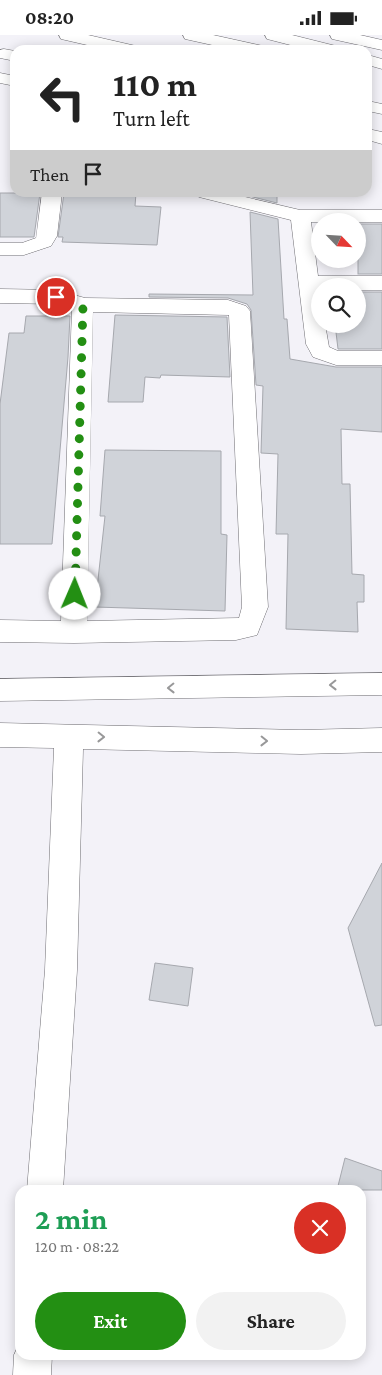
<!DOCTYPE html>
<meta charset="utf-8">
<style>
body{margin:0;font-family:"Crimson Pro",serif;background:#f2f2f2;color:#222;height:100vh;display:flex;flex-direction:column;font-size:19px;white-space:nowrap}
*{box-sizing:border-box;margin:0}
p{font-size:16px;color:#767676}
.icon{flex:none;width:28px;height:28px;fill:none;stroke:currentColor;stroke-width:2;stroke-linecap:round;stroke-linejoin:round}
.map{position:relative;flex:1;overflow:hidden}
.panel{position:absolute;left:15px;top:1150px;width:351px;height:175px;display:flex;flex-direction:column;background:#fff;border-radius:15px;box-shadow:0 2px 12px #0003}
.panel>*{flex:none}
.top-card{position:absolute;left:10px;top:10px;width:362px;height:152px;border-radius:15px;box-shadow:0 2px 12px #0003;background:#fff;color:#222;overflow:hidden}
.needle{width:32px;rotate:115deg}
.buttons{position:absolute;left:311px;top:178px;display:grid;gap:10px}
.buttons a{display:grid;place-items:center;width:55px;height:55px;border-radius:50%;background:#fff;box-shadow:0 2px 12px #0003;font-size:25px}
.pin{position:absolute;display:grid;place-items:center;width:42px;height:42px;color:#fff;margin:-21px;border:2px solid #fff;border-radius:50%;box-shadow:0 1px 5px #0007}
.me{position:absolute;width:55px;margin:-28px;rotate:1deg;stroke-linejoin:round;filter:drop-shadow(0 0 4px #0008)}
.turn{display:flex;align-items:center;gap:18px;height:105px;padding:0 20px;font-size:22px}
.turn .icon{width:65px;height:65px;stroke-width:2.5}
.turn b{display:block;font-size:35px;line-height:42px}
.then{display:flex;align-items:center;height:48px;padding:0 20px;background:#0003;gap:10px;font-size:19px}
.round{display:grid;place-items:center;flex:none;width:52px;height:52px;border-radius:26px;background:#f2f2f2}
.head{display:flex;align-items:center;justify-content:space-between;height:85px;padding:0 20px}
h1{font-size:30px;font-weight:700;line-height:38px;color:#1e9e55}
.button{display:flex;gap:10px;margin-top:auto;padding:10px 20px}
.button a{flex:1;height:58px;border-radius:30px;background:#238f13;color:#fff;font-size:20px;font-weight:700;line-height:58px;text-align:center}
.button a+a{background:#f2f2f2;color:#222}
.status{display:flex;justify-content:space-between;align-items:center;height:35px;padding:0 25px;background:#fff;direction:ltr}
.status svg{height:14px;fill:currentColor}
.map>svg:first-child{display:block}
</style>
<div class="status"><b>08:20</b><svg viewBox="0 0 49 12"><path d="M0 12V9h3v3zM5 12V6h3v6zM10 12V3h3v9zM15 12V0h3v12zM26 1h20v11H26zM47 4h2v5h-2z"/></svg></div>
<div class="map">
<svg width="382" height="1340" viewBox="0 0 382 1340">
<rect width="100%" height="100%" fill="#f3f2f8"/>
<g fill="#d0d3d9" stroke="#a6a8ae">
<path d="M 0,158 L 40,158 L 34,202 L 0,202 Z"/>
<path d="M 64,158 L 136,158 L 135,171 L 161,172 L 157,210 L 62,207 L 63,202 L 58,202 Z"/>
<path d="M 249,158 L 277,158 L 277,168 L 249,161 Z"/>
<path d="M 250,177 L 278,184 L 284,284 L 287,284 L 290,324 L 336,332 L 382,332 L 382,397 L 341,394 L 342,449 L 350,449 L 352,539 L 364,540 L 364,567 L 357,567 L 358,597 L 286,594 L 288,499 L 276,499 L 278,419 L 261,418 L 263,351 L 256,350 L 251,275 L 247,269 L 228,263 L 149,262 L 149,259 L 253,260 Z"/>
<rect x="358" y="189" width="24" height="50"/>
<path d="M 358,257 L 382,257 L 382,314 L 338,314 L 335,289 L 358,289 Z"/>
<path d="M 115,280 L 227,282 L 230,342 L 161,340 L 160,343 L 145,342 L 143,367 L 108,367 Z"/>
<path d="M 26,281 L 70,281 L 68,322 L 52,509 L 0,509 L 0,369 L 9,298 L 24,298 Z"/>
<path d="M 105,415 L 221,416 L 221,499 L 227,500 L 225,576 L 95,572 L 105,481 L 100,481 Z"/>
<path d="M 382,828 L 382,990 L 375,991 L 348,893 Z"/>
<path d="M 155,928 L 193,933 L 188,971 L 149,965 Z"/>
<path d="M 345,1123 L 382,1136 L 382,1155 L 337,1155 Z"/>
</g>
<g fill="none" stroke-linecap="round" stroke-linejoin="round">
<defs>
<g id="street">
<path d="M 0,38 L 15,41 L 15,51 L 0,48 Z"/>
<path d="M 42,158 L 62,158 L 57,201 L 51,211 L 24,220 L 0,220 L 0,208 L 22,208 L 36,203 Z"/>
<path d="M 197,158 L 228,158 L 300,175 L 382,175 L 382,187 L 311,187 L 318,241 L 382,241 L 382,255 L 358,255 L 358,251 L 320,251 L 320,289 L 325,289 L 329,312 L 338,316 L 382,316 L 382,330 L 336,330 L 313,322 L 306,309 L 291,185 L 199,162 Z"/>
<path d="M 0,254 L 56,255 L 85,263 L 228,265 L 246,271 L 250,276 L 268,572 L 257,600 L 236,605 L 74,608 L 0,607 L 0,585 L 61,586 L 72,274 L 56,269 L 0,268 ZM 93,277 L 229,280 L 242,572 L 239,583 L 87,586 Z"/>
<path d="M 382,638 L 382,660 L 0,666 L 0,644 Z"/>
<path d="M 0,688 L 301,695 L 382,693 L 382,717 L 301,719 L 83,714 L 77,935 L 63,1155 L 27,1155 L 45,935 L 54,713 L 0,712 Z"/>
<path d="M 20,1307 L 20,1320 L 52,1320 L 51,1340 L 13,1340 L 14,1320 Z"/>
</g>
<g id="secondary">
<path d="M 330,0 L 360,0 L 382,5 L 382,15 L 332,4 Z"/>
<path d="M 368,94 L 382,97 L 382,109 L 368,105 Z"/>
</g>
<g id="primary">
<path d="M 59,0 L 88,0 L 136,11 L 138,15 L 109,15 L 61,4 Z"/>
<path d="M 183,0 L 213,0 L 263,11 L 265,15 L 235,15 L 185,4 Z"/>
<path d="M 265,0 L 292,0 L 336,11 L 338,15 L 310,15 L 267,4 Z"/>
<path d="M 4,14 L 15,16 L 15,26 L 0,23 L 0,15 Z"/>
<path d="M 368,20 L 382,24 L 382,34 L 368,30 Z"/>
<path d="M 368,66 L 382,69 L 382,79 L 368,76 Z"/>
</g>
</defs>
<use href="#street" stroke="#6f6e73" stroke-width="1"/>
<use href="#secondary" stroke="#6f6e73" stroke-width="1"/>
<use href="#primary" stroke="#6f6e73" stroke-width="1"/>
<use href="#street" fill="#fff" fill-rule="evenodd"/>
<use href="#secondary" fill="#fff" fill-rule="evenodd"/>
<use href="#primary" fill="#fff" fill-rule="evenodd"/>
</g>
<defs><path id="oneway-chevron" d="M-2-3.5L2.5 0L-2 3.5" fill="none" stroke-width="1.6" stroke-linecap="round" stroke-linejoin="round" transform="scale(1.25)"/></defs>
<g stroke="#989899">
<use href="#oneway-chevron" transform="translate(333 650) rotate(179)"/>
<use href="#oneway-chevron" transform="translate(171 653) rotate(179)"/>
<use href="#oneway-chevron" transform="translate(101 702) rotate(1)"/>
<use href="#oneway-chevron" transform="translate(264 706) rotate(1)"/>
</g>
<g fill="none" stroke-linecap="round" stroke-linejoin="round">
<path stroke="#238f13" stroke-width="9" stroke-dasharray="0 16.2" d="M 56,262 L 64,263 L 83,270 L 75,559"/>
</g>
</svg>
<div class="buttons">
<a><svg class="needle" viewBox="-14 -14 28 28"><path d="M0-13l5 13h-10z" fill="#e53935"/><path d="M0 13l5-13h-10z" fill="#767676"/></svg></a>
<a><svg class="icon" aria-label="search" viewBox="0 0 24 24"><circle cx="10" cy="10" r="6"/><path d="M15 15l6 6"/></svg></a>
</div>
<div class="pin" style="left:56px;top:262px;background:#d93025"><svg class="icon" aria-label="arrive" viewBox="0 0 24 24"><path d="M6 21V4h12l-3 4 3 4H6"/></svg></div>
<svg class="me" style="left:75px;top:559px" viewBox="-20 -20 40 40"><circle r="19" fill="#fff"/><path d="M0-13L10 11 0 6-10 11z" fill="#238f13"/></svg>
<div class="top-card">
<div class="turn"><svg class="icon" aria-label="left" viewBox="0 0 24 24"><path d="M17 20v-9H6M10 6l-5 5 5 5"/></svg><div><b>110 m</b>Turn left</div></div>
<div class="then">Then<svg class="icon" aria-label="arrive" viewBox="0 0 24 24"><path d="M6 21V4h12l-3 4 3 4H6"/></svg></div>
</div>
<section class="panel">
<div class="head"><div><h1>2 min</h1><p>120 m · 08:22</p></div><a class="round" style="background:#d93025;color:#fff"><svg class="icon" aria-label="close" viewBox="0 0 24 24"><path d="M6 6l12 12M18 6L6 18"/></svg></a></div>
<div class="button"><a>Exit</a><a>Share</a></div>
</section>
</div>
